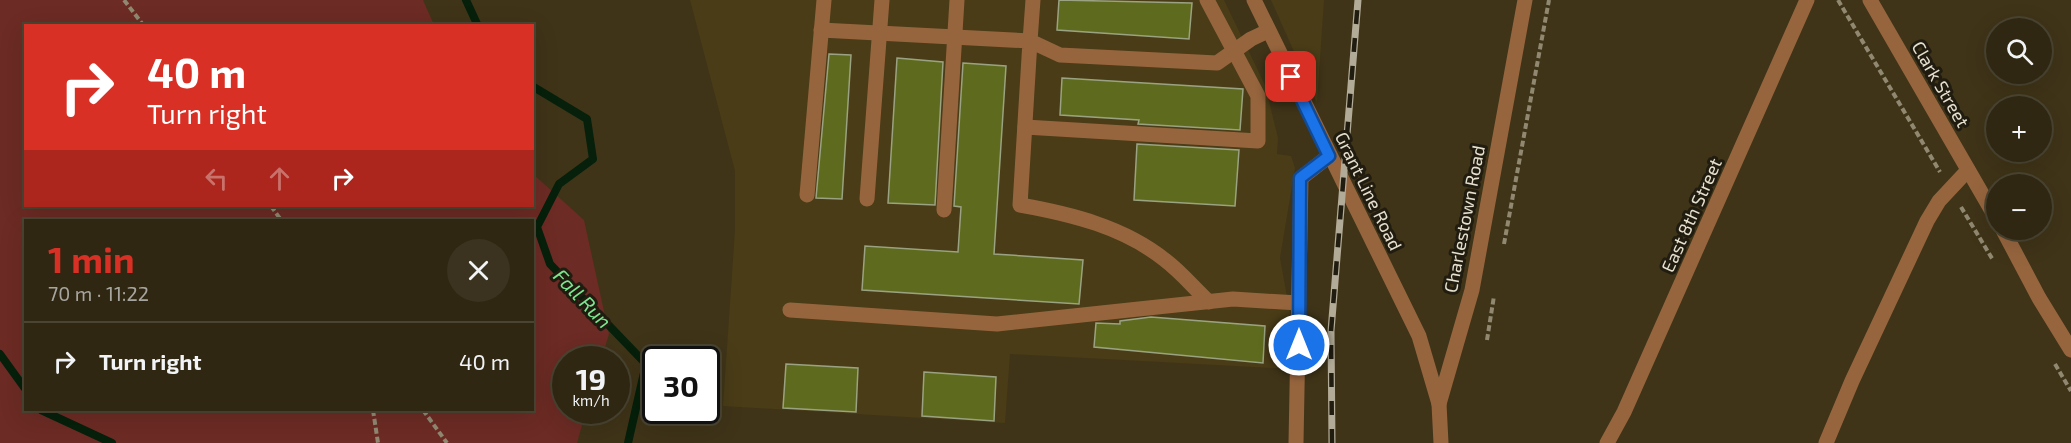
<!DOCTYPE html>
<meta charset="utf-8">
<style>
body{margin:0;font-family:"Exo 2",sans-serif;background:#3b3320;color:#f1f3f6;height:100vh;display:flex;flex-direction:column;font-size:22px;white-space:nowrap}
*{box-sizing:border-box;margin:0}
p{font-size:20px;color:#a7a59f}
.icon{flex:none;width:33px;height:33px;fill:none;stroke:currentColor;stroke-width:2;stroke-linecap:round;stroke-linejoin:round}
.map{position:relative;flex:1;overflow:hidden}
.details{position:absolute;left:24px;top:219px;width:510px;height:192px;display:flex;flex-direction:column;background:#2f2712;border-radius:0px;box-shadow:0 6px 24px #0002,0 0 0 2px #4a4432}
.details>*{flex:none}
.guide{position:absolute;left:24px;top:24px;width:510px;height:183px;border-radius:0px;box-shadow:0 6px 24px #0002,0 0 0 2px #4a4432;background:#d93025;color:#fff;overflow:hidden}
.tools{position:absolute;left:1986px;top:18px;display:grid;gap:12px}
.tools a{display:grid;place-items:center;width:66px;height:66px;border-radius:50%;background:#2f2712;box-shadow:0 6px 24px #0002,0 0 0 2px #4a4432;font-size:30px}
.speed{position:absolute;left:552px;top:346px;display:flex;gap:12px;font-size:30px;font-weight:700;text-align:center}
.speed>*{display:grid;place-content:center;width:78px;height:78px;border-radius:50%;background:#2f2712;box-shadow:0 6px 24px #0002,0 0 0 2px #4a4432;line-height:1}
.speed small{font-size:15px;font-weight:400}
.speed .limit{border:3px solid #111;border-radius:9px;background:#fff;color:#111}
.pin{position:absolute;display:grid;place-items:center;width:51px;height:51px;color:#fff;margin:-26px;border-radius:12px;box-shadow:0 3px 9px #0006}
.me{position:absolute;width:66px;margin:-33px;rotate:0deg;stroke-linejoin:round;filter:drop-shadow(0 0 4px #0008)}
.turn{display:flex;align-items:center;gap:21px;height:126px;padding:0 24px;font-size:27px}
.turn .icon{width:78px;height:78px;stroke-width:2.5}
.turn b{display:block;font-size:42px;line-height:51px}
.lanes{display:flex;align-items:center;height:57px;padding:0 24px;background:#0003;justify-content:center;gap:30px;direction:ltr}
.lanes .off{opacity:.35}
.round{display:grid;place-items:center;flex:none;width:63px;height:63px;border-radius:32px;background:#3b3320}
.summary{display:flex;align-items:center;justify-content:space-between;height:102px;padding:0 24px}
h1{font-size:36px;font-weight:700;line-height:45px;color:#d93025}
ul{padding:0;list-style:none}
li{display:flex;align-items:center;gap:18px;height:78px;padding:0 24px;border-top:2px solid #4a4432}
li div{flex:1}
li b{display:block;font-size:22px}
li em{font-style:normal}
.map>svg:first-child{display:block}
</style>
<div class="map">
<svg width="2071" height="443" viewBox="0 0 2071 443">
<rect width="100%" height="100%" fill="#3f3418"/>
<g fill="#493c17">
<path d="M 690,0 L 1224,0 L 1265,85 L 1278,138 L 1277,154 L 1291,156 L 1295,168 L 1280,258 L 1292,324 L 1292,369 L 1010,354 L 1005,423 L 723,406 L 735,230 L 735,171 Z"/>
<path d="M 1271,0 L 1324,0 L 1317,103 Z"/>
</g>
<path fill="#6c2b24" fill-rule="evenodd" d="M 0,0 L 423,0 L 434,25 L 26,26 L 26,206 L 532,206 L 533,174 L 584,220 L 609,334 L 601,360 L 566,360 L 566,411 L 586,411 L 577,443 L 0,443 ZM 26,220 L 532,220 L 532,410 L 26,410 Z"/>
<g fill="none" stroke-linecap="round" stroke-linejoin="round">
<g stroke="#06200b" stroke-width="8">
<path d="M 466,0 L 478,26"/>
<path d="M 532,86 L 587,119 L 593,159 L 559,184 L 537,227 L 550,264 L 646,364 L 628,443"/>
<path d="M 0,354 L 26,390"/>
<path d="M 41,410 L 112,443"/>
</g>
</g>
<g fill="#5e6b1e" stroke="#9aa282" stroke-width="1.5">
<path d="M 1059,0 L 1192,3 L 1189,39 L 1057,30 Z"/>
<path d="M 829,54 L 851,55 L 842,199 L 816,198 Z"/>
<path d="M 897,58 L 943,62 L 935,205 L 888,203 Z"/>
<path d="M 963,63 L 1006,66 L 994,254 L 1083,260 L 1079,304 L 862,290 L 865,246 L 958,252 L 961,207 L 954,206 Z"/>
<path d="M 1062,78 L 1243,89 L 1240,130 L 1138,124 L 1139,120 L 1060,115 Z"/>
<path d="M 1137,144 L 1239,150 L 1235,206 L 1134,200 Z"/>
<path d="M 1151,317 L 1265,326 L 1263,363 L 1094,347 L 1096,323 L 1120,324 L 1120,321 Z"/>
<path d="M 786,364 L 858,368 L 856,412 L 783,408 Z"/>
<path d="M 924,372 L 996,377 L 994,421 L 922,416 Z"/>
</g>
<g fill="none" stroke-linecap="round" stroke-linejoin="round">
<g stroke="#908871" stroke-width="4" stroke-dasharray="6 3" stroke-linecap="butt">
<path d="M 124,0 L 144,26"/>
<path d="M 1838,0 L 1940,172"/>
<path d="M 271,206 L 281,220"/>
<path d="M 1961,207 L 1993,260"/>
<path d="M 1504,244 L 1549,0"/>
<path d="M 1487,340 L 1494,296"/>
<path d="M 2055,364 L 2071,391"/>
<path d="M 373,410 L 378,443"/>
<path d="M 423,410 L 447,443"/>
</g>
<g stroke="#96653e" stroke-width="15">
<path d="M 1033,0 L 1030,41 L 1060,55 L 1217,63 L 1251,39 L 1268,31"/>
<path d="M 1254,0 L 1419,336 L 1439,404"/>
<path d="M 1870,0 L 1996,218"/>
<path d="M 821,30 L 1030,41 L 1020,205 C 1071,214 1124,227 1165,260 C 1181,272 1194,288 1209,302"/>
<path d="M 1025,127 L 1258,141 L 1258,96 L 1207,0"/>
<path d="M 807,195 L 824,0"/>
<path d="M 867,199 L 882,0"/>
<path d="M 944,210 L 957,0"/>
<path d="M 2003,230 L 2039,298 L 2071,350"/>
<path d="M 790,310 L 997,324 L 1233,299 L 1298,303"/>
<path d="M 1296,443 L 1301,178 L 1329,156"/>
<path d="M 1441,443 L 1439,404 L 1472,290 L 1525,0"/>
<path d="M 1607,443 L 1624,412 L 1807,0"/>
<path d="M 1826,443 L 1852,381 L 1927,221 L 1939,201 L 1968,170"/>
</g>
<defs>
<path id="rail" d="M 1332,443 L 1331,331 L 1358,0"/>
</defs>
<use href="#rail" stroke="#b2ab97" stroke-width="7"/>
<use href="#rail" stroke="#211c10" stroke-width="4.5" stroke-dasharray="14" stroke-linecap="butt"/>
</g>
<g fill="none" stroke-linecap="round" stroke-linejoin="round">
<defs>
<path id="route" d="M 1291,77 L 1329,156 L 1300,178 L 1299,345"/>
</defs>
<use href="#route" stroke="#114b97" stroke-width="15"/>
<use href="#route" stroke="#1a73e8" stroke-width="10"/>
</g>
<g text-anchor="middle" dominant-baseline="central" stroke-width="6" stroke-linejoin="round" paint-order="stroke">
<g font-size="18" fill="#e6e0cf" stroke="#211c10">
<text transform="translate(1941 84) rotate(60)">Clark Street</text>
<text transform="translate(1369 191) rotate(64)">Grant Line Road</text>
<text transform="translate(1691 215) rotate(-66)">East 8th Street</text>
<text transform="translate(1464 219) rotate(-79)">Charlestown Road</text>
</g>
<g font-size="20" font-style="italic" fill="#7be68f" stroke="#211c10">
<text transform="translate(583 298) rotate(46)">Fall Run</text>
</g>
</g>
</svg>
<div class="tools">
<a><svg class="icon" aria-label="search" viewBox="0 0 24 24"><circle cx="10" cy="10" r="6"/><path d="M15 15l6 6"/></svg></a>
<a>+</a>
<a>−</a>
</div>
<div class="speed"><div>19<small>km/h</small></div><div class="limit">30</div></div>
<div class="pin" style="left:1291px;top:77px;background:#d93025"><svg class="icon" aria-label="arrive" viewBox="0 0 24 24"><path d="M6 21V4h12l-3 4 3 4H6"/></svg></div>
<svg class="me" style="left:1299px;top:345px" viewBox="-20 -20 40 40"><circle r="17" fill="#1a73e8" stroke="#fff" stroke-width="3"/><path d="M0-11L8 9 0 5-8 9z" fill="#fff"/></svg>
<div class="guide">
<div class="turn"><svg class="icon" aria-label="right" viewBox="0 0 24 24"><path d="M7 20v-9h11M14 6l5 5-5 5"/></svg><div><b>40 m</b>Turn right</div></div>
<div class="lanes"><svg class="icon off" aria-label="left" viewBox="0 0 24 24"><path d="M17 20v-9H6M10 6l-5 5 5 5"/></svg><svg class="icon off" aria-label="ahead" viewBox="0 0 24 24"><path d="M12 20V5M6 11l6-6 6 6"/></svg><svg class="icon" aria-label="right" viewBox="0 0 24 24"><path d="M7 20v-9h11M14 6l5 5-5 5"/></svg></div>
</div>
<section class="details">
<div class="summary"><div><h1>1 min</h1><p>70 m · 11:22</p></div><a class="round"><svg class="icon" aria-label="close" viewBox="0 0 24 24"><path d="M6 6l12 12M18 6L6 18"/></svg></a></div>
<ul>
<li><svg class="icon" aria-label="right" viewBox="0 0 24 24"><path d="M7 20v-9h11M14 6l5 5-5 5"/></svg><div><b>Turn right</b></div><em>40 m</em></li>
</ul>
</section>
</div>
